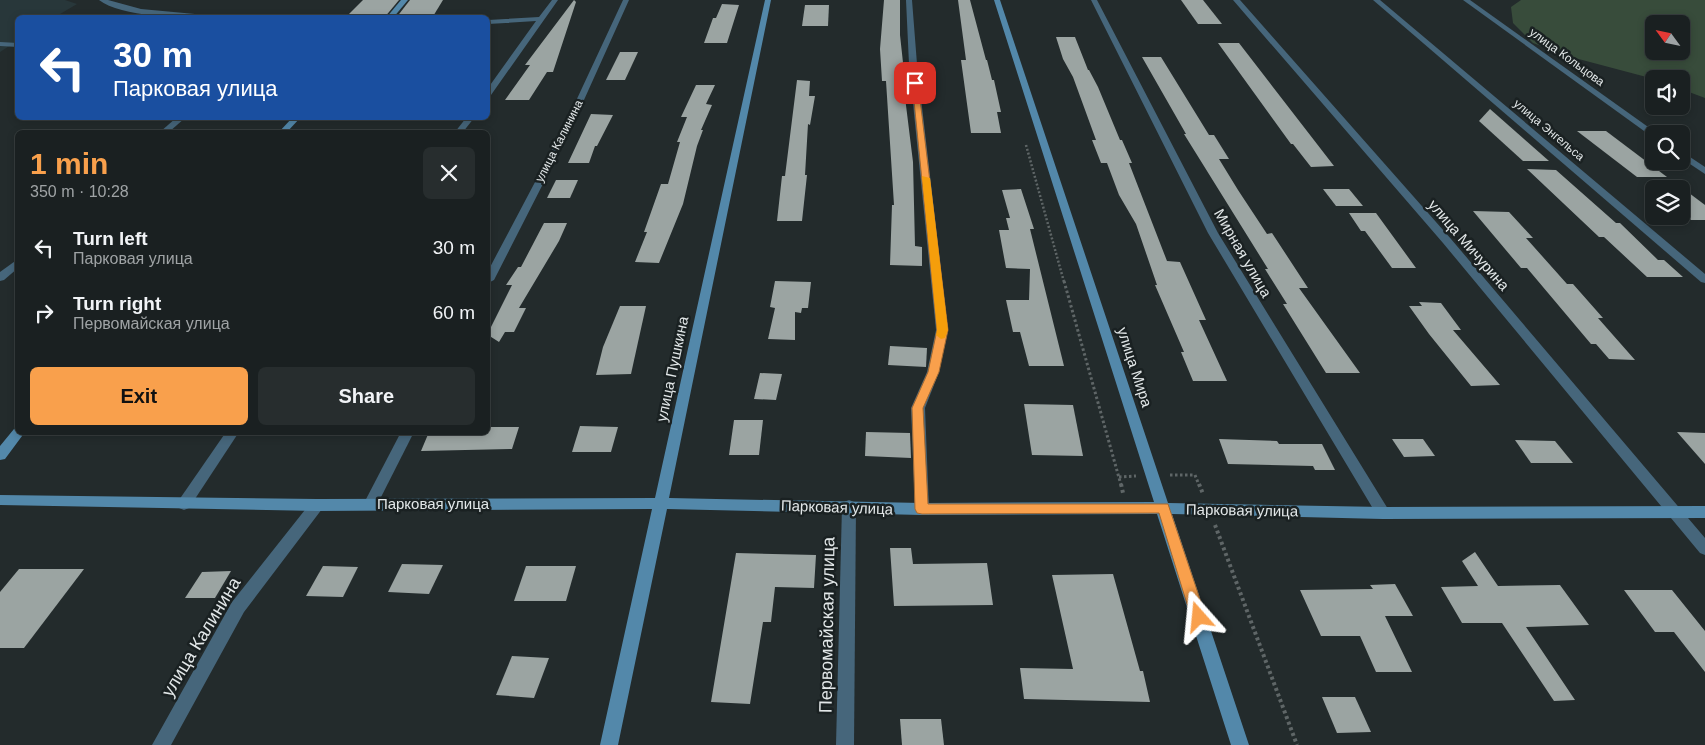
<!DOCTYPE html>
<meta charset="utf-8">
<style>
body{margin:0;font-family:Arial,sans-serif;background:#272d2e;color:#f1f3f6;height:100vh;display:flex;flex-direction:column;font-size:19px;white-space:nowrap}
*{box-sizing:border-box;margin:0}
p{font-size:16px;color:#9fa3a5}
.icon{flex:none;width:28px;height:28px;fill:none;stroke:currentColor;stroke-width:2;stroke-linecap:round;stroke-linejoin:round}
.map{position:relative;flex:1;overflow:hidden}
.side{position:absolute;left:15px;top:130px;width:475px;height:305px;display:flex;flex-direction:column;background:#1a2021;border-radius:8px;box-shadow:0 2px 8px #0003,0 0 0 1px #383e3f}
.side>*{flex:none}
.guide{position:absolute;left:15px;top:15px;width:475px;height:105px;border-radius:8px;box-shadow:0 2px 8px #0003,0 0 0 1px #383e3f;background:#1a4fa0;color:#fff;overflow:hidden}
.needle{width:32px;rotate:303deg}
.controls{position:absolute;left:1645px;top:15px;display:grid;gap:10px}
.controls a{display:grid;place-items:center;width:45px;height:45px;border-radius:8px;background:#1a2021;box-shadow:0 2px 8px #0003,0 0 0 1px #383e3f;font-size:25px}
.pin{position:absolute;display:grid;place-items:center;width:42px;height:42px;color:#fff;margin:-21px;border-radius:10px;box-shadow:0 2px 8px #0006}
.me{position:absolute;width:55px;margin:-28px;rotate:342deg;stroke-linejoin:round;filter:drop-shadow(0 0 4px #0008)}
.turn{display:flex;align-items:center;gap:18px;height:105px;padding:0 15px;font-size:22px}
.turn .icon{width:65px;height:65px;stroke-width:2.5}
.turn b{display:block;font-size:35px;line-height:42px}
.round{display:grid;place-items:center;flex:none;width:52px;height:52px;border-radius:8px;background:#272d2e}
.summary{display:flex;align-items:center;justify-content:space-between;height:85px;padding:0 15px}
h1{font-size:30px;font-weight:700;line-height:38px;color:#f9a04c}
.button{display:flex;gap:10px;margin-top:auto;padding:10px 15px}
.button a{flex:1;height:58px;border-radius:8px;background:#f9a04c;color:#111;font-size:20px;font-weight:700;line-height:58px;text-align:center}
.button a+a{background:#272d2e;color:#f1f3f6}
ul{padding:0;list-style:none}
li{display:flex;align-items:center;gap:15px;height:65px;padding:0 15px}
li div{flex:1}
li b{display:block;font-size:19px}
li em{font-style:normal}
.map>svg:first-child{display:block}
</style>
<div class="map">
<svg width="1705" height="745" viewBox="0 0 1705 745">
<rect width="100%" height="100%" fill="#232b2c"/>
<path fill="#28373a" d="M 0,0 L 65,0 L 77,4 L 55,17 L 18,18 L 17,41 L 0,52 Z"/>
<path fill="#384c3b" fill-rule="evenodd" d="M 1521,0 L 1705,0 L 1705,98 L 1681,89 L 1681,79 L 1654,79 L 1571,57 L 1533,43 L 1513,23 L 1511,7 ZM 1654,24 L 1681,24 L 1681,51 L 1654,51 Z"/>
<g fill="#9ba4a2">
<path d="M 363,0 L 399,0 L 384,18 L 345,18 Z"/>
<path d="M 410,0 L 443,0 L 432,18 L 396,18 Z"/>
<path d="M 574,0 L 576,2 L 553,72 L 547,72 L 529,100 L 505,100 L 530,65 L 525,65 Z"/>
<path d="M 884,0 L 900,0 L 900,35 L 905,81 L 903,81 L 913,162 L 915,246 L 922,247 L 922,266 L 890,265 L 892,205 L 894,205 L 886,81 L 882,81 L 880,49 Z"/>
<path d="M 958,0 L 970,0 L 986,60 L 987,60 L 992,80 L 994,80 L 1001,112 L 997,112 L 1001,133 L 971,133 L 961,60 L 966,60 Z"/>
<path d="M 1181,0 L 1203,0 L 1222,24 L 1198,24 Z"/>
<path d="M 722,4 L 739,5 L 727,43 L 704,43 L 713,18 L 716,18 Z"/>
<path d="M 805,5 L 829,5 L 828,26 L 802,26 Z"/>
<path d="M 1056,37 L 1075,37 L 1088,70 L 1089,70 L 1098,87 L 1120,140 L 1122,140 L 1132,163 L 1129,163 L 1167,261 L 1180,262 L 1206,320 L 1199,320 L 1227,381 L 1193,381 L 1181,352 L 1184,352 L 1155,285 L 1157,285 L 1136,224 L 1119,195 L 1107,163 L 1101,163 L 1092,140 L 1096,140 L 1073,77 L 1063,59 Z"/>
<path d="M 1218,43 L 1239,43 L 1334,166 L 1311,167 L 1293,144 L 1291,144 Z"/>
<path d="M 620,52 L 638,52 L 625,80 L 606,80 Z"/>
<path d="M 1142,57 L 1161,57 L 1209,135 L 1214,135 L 1229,159 L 1219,159 L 1238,190 L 1267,234 L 1272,233 L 1308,288 L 1299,288 L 1360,373 L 1326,373 L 1283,304 L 1287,304 L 1265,269 L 1268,269 L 1184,134 L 1186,134 Z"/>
<path d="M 797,80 L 810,81 L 809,96 L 815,96 L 810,125 L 808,124 L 805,175 L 807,175 L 802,221 L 777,221 L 782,176 L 785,176 Z"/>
<path d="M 696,85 L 715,85 L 706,104 L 712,105 L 701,130 L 703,130 L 697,146 L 683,204 L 659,263 L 635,262 L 647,232 L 644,232 L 661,184 L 668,184 L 680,142 L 677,142 L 687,117 L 681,117 Z"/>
<path d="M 1490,109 L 1549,161 L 1523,161 L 1479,121 Z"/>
<path d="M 591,114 L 613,115 L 597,146 L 595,146 L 589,163 L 568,163 Z"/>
<path d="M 1577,131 L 1606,131 L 1667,177 L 1637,177 Z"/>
<path d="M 1527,169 L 1556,170 L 1616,223 L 1620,223 L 1658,260 L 1664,260 L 1683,277 L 1647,277 L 1604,237 L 1599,237 Z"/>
<path d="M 556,180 L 578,180 L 570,198 L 547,198 Z"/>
<path d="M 1681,187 L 1705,205 L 1705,220 L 1691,220 L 1681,212 Z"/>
<path d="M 1021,189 L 1034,229 L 1030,229 L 1064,366 L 1029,366 L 1020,332 L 1013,332 L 1006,300 L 1029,300 L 1030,269 L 1006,268 L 999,230 L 1009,230 L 1006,218 L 1010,218 L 1002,190 Z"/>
<path d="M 1323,189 L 1349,189 L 1363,206 L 1336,206 Z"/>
<path d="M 1473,211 L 1509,212 L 1533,238 L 1526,238 L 1567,284 L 1573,284 L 1603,318 L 1598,318 L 1635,360 L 1609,359 L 1596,344 L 1591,344 L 1527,268 L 1521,268 Z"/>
<path d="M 1349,213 L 1376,213 L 1416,268 L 1392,268 L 1365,231 L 1361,231 Z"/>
<path d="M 544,223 L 567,223 L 559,241 L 519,308 L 526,308 L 514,332 L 505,332 L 499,342 L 488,335 L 488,333 L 512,285 L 506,285 L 518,267 L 521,267 Z"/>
<path d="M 775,281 L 811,282 L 808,308 L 802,308 L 801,313 L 795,312 L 795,340 L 768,339 L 775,308 L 770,307 Z"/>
<path d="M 1419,302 L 1441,303 L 1461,330 L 1453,330 L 1500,385 L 1471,386 L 1429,334 L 1409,306 L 1422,306 Z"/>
<path d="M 620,306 L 646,306 L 631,374 L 596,375 L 603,347 Z"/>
<path d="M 890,346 L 927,348 L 926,367 L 888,365 Z"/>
<path d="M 760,373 L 782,374 L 776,400 L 754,399 Z"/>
<path d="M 1024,404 L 1073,405 L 1083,456 L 1032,455 Z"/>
<path d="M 734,420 L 763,420 L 759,455 L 729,455 Z"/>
<path d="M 580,426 L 618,427 L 611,452 L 572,452 Z"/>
<path d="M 488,427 L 519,427 L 512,449 L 421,451 L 429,432 L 488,432 Z"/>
<path d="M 866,432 L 910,433 L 911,458 L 865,456 Z"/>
<path d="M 1677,432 L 1705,433 L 1705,464 Z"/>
<path d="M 1219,439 L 1277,441 L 1279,444 L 1322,444 L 1335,470 L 1315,470 L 1313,466 L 1228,464 Z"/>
<path d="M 1392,439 L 1423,439 L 1435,456 L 1404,457 Z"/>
<path d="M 1515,440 L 1555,441 L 1573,463 L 1531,463 Z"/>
<path d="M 890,548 L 911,548 L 913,564 L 987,563 L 993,605 L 894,606 Z"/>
<path d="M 1475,552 L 1498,586 L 1560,585 L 1589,625 L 1526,627 L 1575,700 L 1554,701 L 1502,623 L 1462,623 L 1441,587 L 1478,586 L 1462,561 Z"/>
<path d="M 736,553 L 816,555 L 814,588 L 775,587 L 771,622 L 763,622 L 750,704 L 711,702 Z"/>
<path d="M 402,564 L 443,565 L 429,594 L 388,592 Z"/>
<path d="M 323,566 L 358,567 L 343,597 L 306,596 Z"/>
<path d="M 526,566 L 576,566 L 566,601 L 514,601 Z"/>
<path d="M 19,569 L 84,569 L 24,648 L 0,648 L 0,592 Z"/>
<path d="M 231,571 L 215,598 L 185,598 L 202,572 Z"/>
<path d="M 1113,574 L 1140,671 L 1143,671 L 1150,702 L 1024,699 L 1020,668 L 1073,669 L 1052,575 Z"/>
<path d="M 1395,584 L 1413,616 L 1385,616 L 1412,672 L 1376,672 L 1360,636 L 1321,636 L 1300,590 L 1373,589 L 1370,585 Z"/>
<path d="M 1624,590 L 1672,590 L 1705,631 L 1705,672 L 1674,632 L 1655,632 Z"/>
<path d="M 512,656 L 549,658 L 534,698 L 496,695 Z"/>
<path d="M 1322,697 L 1355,697 L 1371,732 L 1337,733 Z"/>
<path d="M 900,719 L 941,719 L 944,745 L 902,745 Z"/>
</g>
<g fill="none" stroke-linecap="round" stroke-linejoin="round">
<path stroke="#5f6667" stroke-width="2.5" stroke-dasharray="2 2" stroke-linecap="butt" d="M 1026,145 L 1064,282"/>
<g stroke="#5f6667" stroke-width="3" stroke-dasharray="2.5 2.5" stroke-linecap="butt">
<path d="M 1064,281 L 1121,485"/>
<path d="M 1170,475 L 1195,475 L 1199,485"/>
<path d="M 1119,477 L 1136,476"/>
</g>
<g stroke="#5f6667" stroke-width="4" stroke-dasharray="3 3" stroke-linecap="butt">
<path d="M 1121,484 L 1123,493"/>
<path d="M 1199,484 L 1203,494"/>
<path d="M 1215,525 L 1297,745"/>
</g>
<path fill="#46667b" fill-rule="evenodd" d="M 0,42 L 18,43 L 18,47 L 0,46 Z"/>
<g fill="#46667b" fill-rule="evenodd">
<path d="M 99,0 L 108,0 L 141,9 L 195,14 L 211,18 C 183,18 121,17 99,0 Z"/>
<path d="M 552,0 L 558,0 L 491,95 L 488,95 L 488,88 L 536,21 L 488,24 L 488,20 L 539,17 Z"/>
<path d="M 623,0 L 629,0 L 570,131 L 494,280 L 488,283 L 488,271 L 562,131 Z"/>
<path d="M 906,0 L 912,0 L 917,64 L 948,330 L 939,372 L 925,408 L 929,509 L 927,513 L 922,515 L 917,513 L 915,509 L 911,408 L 927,372 L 936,330 L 909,64 Z"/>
<path d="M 1091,0 L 1097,0 L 1218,233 L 1388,509 L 1390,513 L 1388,517 L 1383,519 L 1378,517 L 1208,233 Z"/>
<path d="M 1233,0 L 1240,0 L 1451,239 L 1705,538 L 1705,555 L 1700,553 L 1443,243 Z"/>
<path d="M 1373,0 L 1380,0 L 1705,274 L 1705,283 L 1701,282 Z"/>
<path d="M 1463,0 L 1470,0 L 1658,134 L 1651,136 Z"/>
<path d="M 176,118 L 185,118 L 169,132 L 160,132 Z"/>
<path d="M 466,118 L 474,118 L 463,132 L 455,132 Z"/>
<path d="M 1681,151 L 1705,167 L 1705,174 L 1681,158 Z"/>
<path d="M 18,259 L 18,268 L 4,280 L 0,281 L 0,272 Z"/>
<path d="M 226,432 L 239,432 L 189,508 L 184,510 L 179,508 L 177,504 L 179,500 Z"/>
<path d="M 401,432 L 414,432 L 376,507 L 371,509 L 366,507 L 364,503 Z"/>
<path d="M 317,499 L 322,501 L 324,505 L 322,509 L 244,612 L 171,745 L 152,745 L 232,602 L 312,501 Z"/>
<path d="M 849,500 L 854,502 L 856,506 L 854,745 L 836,745 L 842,506 L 844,502 Z"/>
</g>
<g fill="#5388aa" fill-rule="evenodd">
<path d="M 401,0 L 408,0 L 393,18 L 386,18 Z"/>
<path d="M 765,0 L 771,0 L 669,498 L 922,503 L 1154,502 L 994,0 L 1000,0 L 1168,503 L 1383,507 L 1705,506 L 1705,518 L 1383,519 L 1172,514 L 1249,745 L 1231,745 L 1157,514 L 922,515 L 667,509 L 618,745 L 600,745 L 652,509 L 317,511 L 0,505 L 0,495 L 317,499 L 655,498 Z"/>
<path d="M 292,118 L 300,118 L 287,132 L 279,132 Z"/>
<path d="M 18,428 L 18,432 L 25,432 L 5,459 L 0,460 L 0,446 L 14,429 Z"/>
</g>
</g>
<path fill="#f9a04c" stroke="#a26831" d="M 912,81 L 918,83 L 948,330 L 939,372 L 923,408 L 928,504 L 1168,504 L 1206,617 L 1204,622 L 1199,624 L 1194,622 L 1191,617 L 1159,513 L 922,514 L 917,513 L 915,509 L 912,408 L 928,372 L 937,330 Z"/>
<path fill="#f59e0b" d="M 922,176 L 930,178 L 948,330 L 945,338 L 941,339 L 936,335 L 937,330 Z"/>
<g text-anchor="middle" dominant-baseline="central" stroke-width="5" stroke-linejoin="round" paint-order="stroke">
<g font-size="12" fill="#e2e7e8" stroke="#1a2122">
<text transform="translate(1567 57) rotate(36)">улица Кольцова</text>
<text transform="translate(1549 130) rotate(40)">улица Энгельса</text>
<text transform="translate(559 141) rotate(-63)">улица Калинина</text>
</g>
<g font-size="15" fill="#e2e7e8" stroke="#1a2122">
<text transform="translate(1469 245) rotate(49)">улица Мичурина</text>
<text transform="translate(1243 253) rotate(60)">Мирная улица</text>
<text transform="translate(1135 367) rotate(72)">улица Мира</text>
<text transform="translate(672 369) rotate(-78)">улица Пушкина</text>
<text x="433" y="503">Парковая улица</text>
<text transform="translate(837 507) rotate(2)">Парковая улица</text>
<text transform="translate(1242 510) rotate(1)">Парковая улица</text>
</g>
<g font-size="18" fill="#e2e7e8" stroke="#1a2122">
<text transform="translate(827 625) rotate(-89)">Первомайская улица</text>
<text transform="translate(201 637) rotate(-59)">улица Калинина</text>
</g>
</g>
</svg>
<div class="controls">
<a><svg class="needle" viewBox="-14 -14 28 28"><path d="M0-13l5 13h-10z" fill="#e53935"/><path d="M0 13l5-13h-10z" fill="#9fa3a5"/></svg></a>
<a><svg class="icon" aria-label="sound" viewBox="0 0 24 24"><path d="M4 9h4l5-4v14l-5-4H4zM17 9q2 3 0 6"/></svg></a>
<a><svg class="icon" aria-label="search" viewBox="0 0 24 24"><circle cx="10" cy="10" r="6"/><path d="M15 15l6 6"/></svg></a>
<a><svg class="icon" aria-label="layers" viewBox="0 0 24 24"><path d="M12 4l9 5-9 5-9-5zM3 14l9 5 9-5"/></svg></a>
</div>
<div class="pin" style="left:915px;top:83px;background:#d93025"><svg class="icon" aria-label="arrive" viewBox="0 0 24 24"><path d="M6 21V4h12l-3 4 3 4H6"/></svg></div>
<svg class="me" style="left:1199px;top:617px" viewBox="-20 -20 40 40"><path d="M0-17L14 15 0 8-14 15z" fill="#f9a04c" stroke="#fff" stroke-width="4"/></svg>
<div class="guide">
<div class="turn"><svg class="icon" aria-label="left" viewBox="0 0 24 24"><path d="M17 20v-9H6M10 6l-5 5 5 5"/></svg><div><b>30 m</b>Парковая улица</div></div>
</div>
<section class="side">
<div class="summary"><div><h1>1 min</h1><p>350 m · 10:28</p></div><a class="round"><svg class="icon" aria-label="close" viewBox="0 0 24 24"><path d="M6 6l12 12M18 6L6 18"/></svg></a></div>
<ul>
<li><svg class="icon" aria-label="left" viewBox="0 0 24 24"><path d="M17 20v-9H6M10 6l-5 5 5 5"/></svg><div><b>Turn left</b><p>Парковая улица</p></div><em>30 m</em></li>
<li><svg class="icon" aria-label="right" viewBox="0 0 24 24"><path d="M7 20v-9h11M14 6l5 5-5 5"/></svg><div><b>Turn right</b><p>Первомайская улица</p></div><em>60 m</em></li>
</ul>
<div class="button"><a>Exit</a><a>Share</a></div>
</section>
</div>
